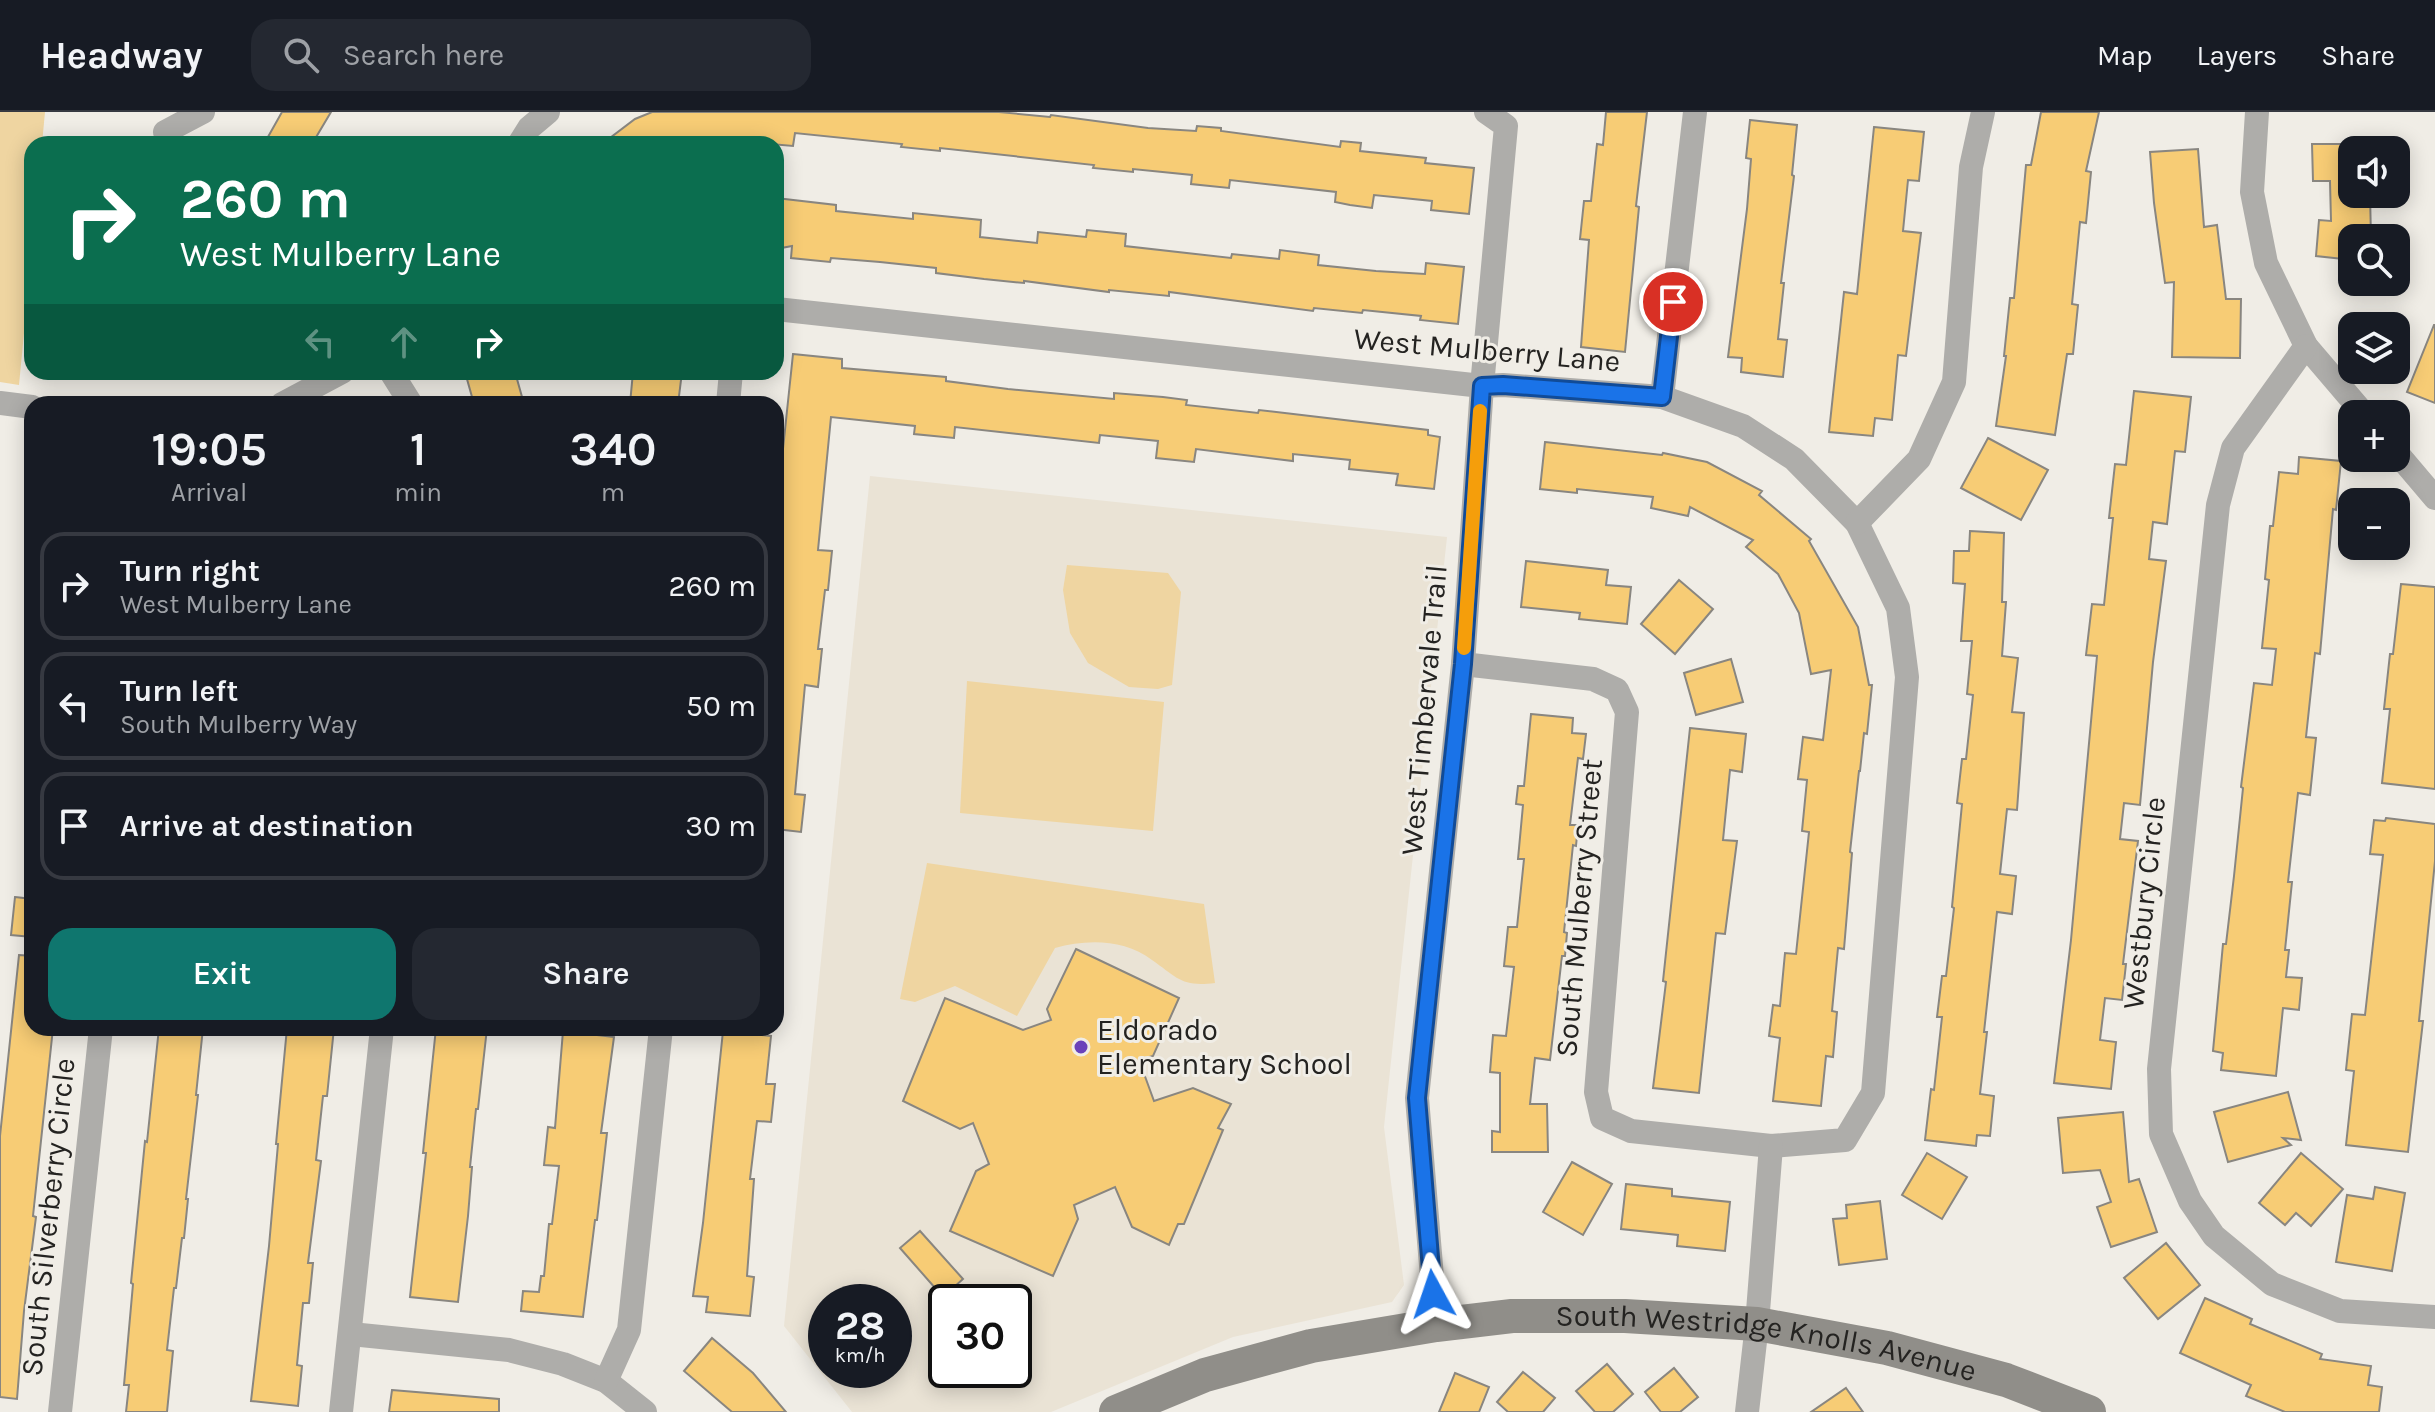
<!DOCTYPE html>
<meta charset="utf-8">
<style>
body{margin:0;font-family:Karla,sans-serif;background:#242831;color:#f1f3f6;height:100vh;display:flex;flex-direction:column;font-size:30px;white-space:nowrap}
*{box-sizing:border-box;margin:0}
p{font-size:26px;color:#9ea1a6}
.icon{flex:none;width:44px;height:44px;fill:none;stroke:currentColor;stroke-width:2;stroke-linecap:round;stroke-linejoin:round}
.map{position:relative;flex:1;overflow:hidden}
.side{position:absolute;left:24px;top:284px;width:760px;height:640px;display:flex;flex-direction:column;background:#171b24;border-radius:24px;box-shadow:0 4px 20px #0003}
.side>*{flex:none}
.banner{position:absolute;left:24px;top:24px;width:760px;height:244px;border-radius:24px;box-shadow:0 4px 20px #0003;background:#0b6e4f;color:#fff;overflow:hidden}
.fabs{position:absolute;left:2338px;top:24px;display:grid;gap:16px}
.fabs a{display:grid;place-items:center;width:72px;height:72px;border-radius:16px;background:#171b24;box-shadow:0 4px 20px #0003;font-size:40px}
.speed{position:absolute;left:808px;top:1172px;display:flex;gap:16px;font-size:40px;font-weight:700;text-align:center}
.speed>*{display:grid;place-content:center;width:104px;height:104px;border-radius:50%;background:#171b24;box-shadow:0 4px 20px #0003;line-height:1}
.speed small{font-size:20px;font-weight:400}
.speed .limit{border:4px solid #111;border-radius:12px;background:#fff;color:#111}
.pin{position:absolute;display:grid;place-items:center;width:68px;height:68px;color:#fff;margin:-34px;border:4px solid #fff;border-radius:50%;box-shadow:0 2px 8px #0007}
.me{position:absolute;width:88px;margin:-44px;rotate:355deg;stroke-linejoin:round;filter:drop-shadow(0 0 6px #0008)}
.turn{display:flex;align-items:center;gap:28px;height:168px;padding:0 24px;font-size:36px}
.turn .icon{width:104px;height:104px;stroke-width:2.5}
.turn b{display:block;font-size:56px;line-height:68px}
.lanes{display:flex;align-items:center;height:76px;padding:0 24px;background:#0003;justify-content:center;gap:40px;direction:ltr}
.lanes .off{opacity:.35}
.eta{display:flex;justify-content:space-evenly;align-items:center;height:136px;text-align:center}
.eta b{font-size:48px;font-weight:600;line-height:56px}
.cta{display:flex;gap:16px;margin-top:auto;padding:16px 24px}
.cta a{flex:1;height:92px;border-radius:24px;background:#0f766e;color:#fff;font-size:32px;font-weight:600;line-height:92px;text-align:center}
.cta a+a{background:#242831;color:#f1f3f6}
ul{padding:0;list-style:none}
li{display:flex;align-items:center;gap:24px;height:108px;margin:0 16px 12px;padding:0 8px;border:4px solid #363941;border-radius:24px}
li div{flex:1}
li b{display:block;font-size:30px}
li em{font-style:normal}
header{display:flex;align-items:center;gap:48px;box-sizing:border-box;height:112px;padding:0 40px;background:#171b24;border-bottom:2px solid #363941}
header strong{font-size:38px}
nav{display:flex;gap:44px;margin-inline-start:auto;font-size:28px}
.search{width:560px;height:72px;background:#242831;display:flex;align-items:center;gap:20px;box-sizing:border-box;padding:0 28px;border-radius:24px;color:#9ea1a6;font-size:30px}
.map>svg:first-child{display:block}
</style>
<header>
<strong>Headway</strong>
<div class="search"><svg class="icon" aria-label="search" viewBox="0 0 24 24"><circle cx="10" cy="10" r="6"/><path d="M15 15l6 6"/></svg>Search here</div>
<nav><a>Map</a><a>Layers</a><a>Share</a></nav>
</header>
<div class="map">
<svg width="2435" height="1300" viewBox="0 0 2435 1300">
<rect width="100%" height="100%" fill="#f0ede6"/>
<path fill="#eae3d5" fill-rule="evenodd" d="M 870,364 L 1447,425 L 1384,1015 L 1404,1173 L 1392,1190 L 1233,1225 L 1051,1300 L 852,1300 L 784,1214 ZM 826,1190 L 894,1190 L 894,1258 L 826,1258 ZM 946,1190 L 1014,1190 L 1014,1258 L 946,1258 Z"/>
<g fill="#efd5a1">
<path d="M 0,0 L 45,0 L 42,32 L 32,32 L 32,138 L 19,273 L 0,270 Z"/>
<path d="M 1067,453 L 1168,461 L 1181,480 L 1172,573 L 1158,577 L 1129,575 L 1088,551 L 1070,521 L 1063,478 Z"/>
<path d="M 967,569 L 1164,590 L 1153,719 L 960,701 Z"/>
<path d="M 927,751 L 1204,792 L 1215,871 C 1181,875 1178,866 1152,848 C 1124,827 1087,827 1055,836 L 1017,904 L 955,874 L 915,890 L 900,887 Z"/>
</g>
<g fill="#f7cc75" stroke="#898680" stroke-width="2">
<path d="M 282,0 L 331,0 L 312,32 L 264,32 Z"/>
<path d="M 652,0 L 999,0 L 1050,5 L 1051,3 L 1148,16 L 1196,19 L 1197,14 L 1221,16 L 1221,19 L 1340,35 L 1341,29 L 1361,31 L 1360,39 L 1426,46 L 1425,51 L 1474,56 L 1469,102 L 1431,98 L 1432,89 L 1374,83 L 1372,96 L 1350,93 L 1335,90 L 1336,80 L 1230,68 L 1229,76 L 1191,72 L 1192,63 L 1133,57 L 1133,60 L 1093,56 L 1094,53 L 940,36 L 940,39 L 901,35 L 902,32 L 795,21 L 793,34 L 737,29 L 691,32 L 602,32 L 635,7 Z"/>
<path d="M 1606,0 L 1647,0 L 1636,94 L 1639,95 L 1625,240 L 1581,235 L 1589,128 L 1580,127 L 1584,89 L 1591,89 L 1597,32 L 1603,33 Z"/>
<path d="M 2041,0 L 2099,0 L 2086,59 L 2091,60 L 2086,111 L 2080,110 L 2072,192 L 2078,193 L 2073,242 L 2067,242 L 2055,323 L 1996,314 L 2006,244 L 2004,244 L 2010,186 L 2014,186 L 2026,53 L 2031,53 Z"/>
<path d="M 1750,8 L 1797,13 L 1792,63 L 1794,64 L 1781,171 L 1784,171 L 1778,227 L 1787,228 L 1783,265 L 1741,260 L 1742,246 L 1728,245 L 1747,97 L 1751,47 L 1746,46 Z"/>
<path d="M 1874,15 L 1924,20 L 1919,69 L 1908,68 L 1903,119 L 1921,121 L 1906,244 L 1898,243 L 1892,308 L 1875,306 L 1873,324 L 1829,320 L 1844,180 L 1857,182 Z"/>
<path d="M 2312,32 L 2343,32 L 2344,53 L 2352,53 L 2352,82 L 2370,82 L 2371,126 L 2352,126 L 2352,148 L 2316,144 L 2319,108 L 2331,109 L 2330,69 L 2313,69 Z"/>
<path d="M 2198,37 L 2204,115 L 2217,113 L 2226,187 L 2241,187 L 2240,246 L 2172,245 L 2174,170 L 2165,171 L 2154,91 L 2150,40 Z"/>
<path d="M 776,86 L 836,93 L 836,99 L 913,107 L 913,101 L 981,108 L 980,125 L 1037,131 L 1038,120 L 1086,125 L 1087,118 L 1126,122 L 1125,134 L 1231,146 L 1232,142 L 1279,147 L 1280,138 L 1319,143 L 1318,153 L 1376,159 L 1425,162 L 1426,151 L 1464,155 L 1458,212 L 1420,208 L 1421,204 L 1363,198 L 1362,201 L 1314,196 L 1313,199 L 1169,180 L 1169,184 L 1109,178 L 1109,180 L 1024,169 L 1024,171 L 984,167 L 936,161 L 936,156 L 880,150 L 831,146 L 830,150 L 791,146 L 792,134 L 776,137 Z"/>
<path d="M 2434,213 L 2435,213 L 2435,291 L 2407,280 Z"/>
<path d="M 793,242 L 842,247 L 842,256 L 946,265 L 946,269 L 1008,277 L 1114,287 L 1114,281 L 1163,285 L 1187,288 L 1186,293 L 1258,301 L 1259,298 L 1428,318 L 1428,323 L 1440,325 L 1434,377 L 1396,373 L 1398,362 L 1349,357 L 1350,348 L 1293,342 L 1293,349 L 1196,337 L 1194,350 L 1156,346 L 1158,329 L 1100,323 L 1099,331 L 955,315 L 954,326 L 914,322 L 915,314 L 831,305 L 818,438 L 832,439 L 828,478 L 825,478 L 818,537 L 822,537 L 818,575 L 805,573 L 795,682 L 805,683 L 801,720 L 776,717 L 776,403 Z"/>
<path d="M 465,260 L 515,260 L 524,292 L 474,292 Z"/>
<path d="M 633,260 L 682,260 L 678,292 L 630,292 Z"/>
<path d="M 2134,279 L 2191,285 L 2185,340 L 2175,339 L 2167,412 L 2153,410 L 2149,447 L 2166,449 L 2153,550 L 2140,693 L 2124,691 L 2120,727 L 2138,729 L 2123,852 L 2126,852 L 2122,888 L 2105,886 L 2100,928 L 2116,930 L 2111,977 L 2054,971 L 2071,828 L 2097,544 L 2086,543 L 2092,492 L 2104,493 L 2113,406 L 2109,406 L 2115,352 L 2126,353 Z"/>
<path d="M 1988,326 L 2048,358 L 2021,408 L 1961,376 Z"/>
<path d="M 1545,330 L 1662,343 L 1663,341 L 1707,350 L 1762,379 L 1759,383 L 1811,427 L 1809,429 L 1858,515 L 1869,573 L 1872,573 L 1867,622 L 1864,621 L 1860,659 L 1859,659 L 1850,740 L 1852,741 L 1844,837 L 1838,836 L 1832,899 L 1837,900 L 1833,945 L 1826,944 L 1821,994 L 1773,989 L 1780,926 L 1769,924 L 1773,893 L 1780,894 L 1785,841 L 1796,842 L 1809,720 L 1802,719 L 1807,668 L 1798,667 L 1803,625 L 1823,628 L 1831,558 L 1811,562 L 1799,501 L 1778,462 L 1746,435 L 1753,428 L 1690,395 L 1688,404 L 1651,396 L 1653,385 L 1577,377 L 1577,381 L 1540,377 Z"/>
<path d="M 2299,345 L 2341,349 L 2336,398 L 2333,397 L 2320,542 L 2315,541 L 2306,625 L 2316,626 L 2310,683 L 2298,681 L 2288,770 L 2292,770 L 2285,838 L 2289,838 L 2286,865 L 2302,866 L 2299,898 L 2283,896 L 2276,964 L 2221,958 L 2223,941 L 2213,939 L 2223,832 L 2226,832 L 2234,764 L 2243,676 L 2241,675 L 2254,571 L 2272,573 L 2276,537 L 2262,536 L 2269,468 L 2265,467 L 2270,414 L 2273,414 L 2279,360 L 2298,362 Z"/>
<path d="M 1970,419 L 2004,421 L 2002,490 L 2006,490 L 2002,544 L 2018,546 L 2012,600 L 2024,601 L 2017,698 L 2007,697 L 2000,762 L 2016,764 L 2012,802 L 1997,800 L 1984,920 L 1987,920 L 1980,982 L 1994,984 L 1990,1024 L 1977,1023 L 1976,1034 L 1925,1028 L 1931,977 L 1934,978 L 1942,905 L 1937,905 L 1942,864 L 1946,864 L 1954,796 L 1952,795 L 1962,692 L 1957,691 L 1962,647 L 1966,647 L 1973,583 L 1967,582 L 1972,529 L 1961,529 L 1965,472 L 1953,471 L 1954,439 L 1969,439 Z"/>
<path d="M 1526,449 L 1608,458 L 1606,473 L 1631,475 L 1627,512 L 1579,507 L 1580,501 L 1521,495 Z"/>
<path d="M 1679,468 L 1713,497 L 1675,542 L 1641,512 Z"/>
<path d="M 2401,472 L 2435,475 L 2435,677 L 2382,671 L 2390,597 L 2384,597 L 2390,542 L 2393,542 Z"/>
<path d="M 1731,547 L 1743,590 L 1696,603 L 1684,561 Z"/>
<path d="M 1531,602 L 1573,606 L 1572,621 L 1586,622 L 1583,647 L 1578,646 L 1570,713 L 1578,713 L 1576,734 L 1573,733 L 1564,820 L 1567,821 L 1565,844 L 1562,844 L 1550,948 L 1535,946 L 1530,992 L 1547,992 L 1548,1040 L 1492,1040 L 1492,1019 L 1500,1020 L 1500,961 L 1490,960 L 1493,923 L 1506,924 L 1514,855 L 1504,854 L 1508,815 L 1517,815 L 1524,747 L 1518,747 L 1523,693 L 1516,692 L 1518,674 L 1524,674 Z"/>
<path d="M 1690,616 L 1746,622 L 1742,660 L 1730,658 L 1723,728 L 1737,729 L 1725,822 L 1716,821 L 1699,981 L 1653,976 L 1666,870 L 1663,869 Z"/>
<path d="M 2386,706 L 2435,712 L 2435,749 L 2419,909 L 2423,909 L 2408,1040 L 2346,1033 L 2354,959 L 2346,958 L 2352,902 L 2365,903 L 2383,743 L 2370,742 L 2374,708 L 2385,709 Z"/>
<path d="M 15,785 L 32,787 L 32,825 L 11,823 Z"/>
<path d="M 1076,837 L 1179,886 L 1153,944 L 1139,948 L 1154,989 L 1193,976 L 1231,992 L 1218,1016 L 1223,1018 L 1184,1112 L 1178,1112 L 1169,1133 L 1132,1115 L 1115,1075 L 1074,1093 L 1078,1107 L 1053,1164 L 950,1119 L 976,1059 L 989,1052 L 973,1011 L 960,1017 L 903,989 L 945,886 L 1023,918 L 1051,908 L 1047,897 Z"/>
<path d="M 19,843 L 32,844 L 32,916 L 53,916 L 33,1104 L 36,1105 L 24,1199 L 17,1287 L 0,1285 L 0,1024 Z"/>
<path d="M 159,916 L 203,916 L 196,983 L 198,983 L 186,1087 L 188,1087 L 184,1126 L 182,1126 L 176,1176 L 174,1176 L 167,1238 L 173,1239 L 167,1300 L 126,1300 L 129,1273 L 124,1273 L 133,1172 L 131,1171 L 145,1029 L 147,1030 Z"/>
<path d="M 287,916 L 334,916 L 327,984 L 323,984 L 316,1048 L 321,1049 L 308,1151 L 313,1151 L 309,1191 L 303,1191 L 297,1253 L 302,1254 L 298,1294 L 251,1289 L 269,1134 L 278,1032 L 276,1032 Z"/>
<path d="M 436,916 L 487,916 L 478,997 L 476,997 L 470,1055 L 472,1055 L 468,1104 L 458,1190 L 410,1185 L 426,1041 L 423,1041 Z"/>
<path d="M 563,919 L 614,925 L 601,1021 L 607,1021 L 597,1108 L 595,1108 L 583,1205 L 521,1199 L 523,1179 L 539,1180 L 541,1164 L 544,1164 L 549,1112 L 552,1112 L 559,1054 L 544,1053 L 548,1015 L 555,1016 Z"/>
<path d="M 723,919 L 771,924 L 766,972 L 775,972 L 771,1010 L 757,1009 L 750,1067 L 754,1067 L 747,1164 L 754,1165 L 750,1204 L 706,1200 L 708,1185 L 693,1184 L 703,1111 Z"/>
<path d="M 2288,980 L 2301,1028 L 2283,1026 L 2291,1033 L 2228,1050 L 2214,1000 Z"/>
<path d="M 2123,1000 L 2129,1070 L 2139,1067 L 2157,1120 L 2111,1135 L 2097,1095 L 2111,1090 L 2100,1058 L 2063,1061 L 2058,1006 Z"/>
<path d="M 1927,1041 L 1967,1065 L 1942,1107 L 1902,1083 Z"/>
<path d="M 2301,1041 L 2343,1077 L 2311,1114 L 2296,1101 L 2285,1113 L 2259,1091 Z"/>
<path d="M 1572,1050 L 1612,1072 L 1583,1123 L 1543,1100 Z"/>
<path d="M 1626,1072 L 1672,1077 L 1672,1084 L 1730,1090 L 1725,1139 L 1677,1134 L 1678,1123 L 1621,1117 Z"/>
<path d="M 2375,1075 L 2405,1081 L 2392,1159 L 2336,1150 L 2347,1083 L 2373,1087 Z"/>
<path d="M 1880,1089 L 1887,1147 L 1839,1153 L 1833,1107 L 1847,1106 L 1846,1093 Z"/>
<path d="M 920,1119 L 963,1167 L 943,1185 L 900,1136 Z"/>
<path d="M 2166,1131 L 2200,1173 L 2158,1207 L 2124,1166 Z"/>
<path d="M 2205,1186 L 2252,1207 L 2250,1212 L 2322,1242 L 2320,1247 L 2371,1254 L 2368,1273 L 2382,1275 L 2379,1300 L 2285,1300 L 2246,1284 L 2251,1273 L 2180,1241 Z"/>
<path d="M 712,1226 L 753,1261 L 786,1300 L 732,1300 L 684,1259 Z"/>
<path d="M 1607,1252 L 1633,1282 L 1613,1300 L 1595,1300 L 1576,1279 Z"/>
<path d="M 1674,1256 L 1698,1285 L 1680,1300 L 1661,1300 L 1645,1280 Z"/>
<path d="M 1523,1260 L 1555,1286 L 1543,1300 L 1508,1300 L 1497,1290 Z"/>
<path d="M 1455,1261 L 1489,1275 L 1479,1300 L 1439,1300 Z"/>
<path d="M 1846,1276 L 1863,1300 L 1811,1300 Z"/>
<path d="M 392,1278 L 499,1287 L 499,1300 L 389,1300 Z"/>
</g>
<g fill="none" stroke-linecap="round" stroke-linejoin="round">
<g stroke="#aeadaa" stroke-width="24">
<path d="M 2257,0 L 2252,80 L 2266,151 L 2306,234 L 2364,302"/>
<path d="M 165,20 L 203,0"/>
<path d="M 519,32 L 529,16 L 548,0"/>
<path d="M 776,197 L 1482,274 L 1503,273 L 1662,285 L 1743,314 L 1794,347 L 1857,411 L 1898,496 L 1907,565 L 1873,981 L 1845,1028 L 1771,1034 L 1631,1019 L 1602,1006 L 1596,980 L 1627,600 L 1617,578 L 1593,567 L 1463,552"/>
<path d="M 2306,234 L 2233,336 L 2218,393 L 2159,957 L 2161,1022 L 2190,1089 L 2214,1124 L 2272,1172 L 2340,1199 L 2435,1205"/>
<path d="M 391,260 L 411,292"/>
<path d="M 1662,285 L 1695,0"/>
<path d="M 0,291 L 32,295"/>
<path d="M 282,292 L 342,260"/>
<path d="M 728,292 L 731,260"/>
<path d="M 2396,340 L 2435,386"/>
<path d="M 1857,411 L 1919,347 L 1954,270 L 1971,55 L 1983,0"/>
<path d="M 1436,1213 L 1417,986 L 1463,552 L 1482,274 L 1506,14 L 1486,0"/>
<path d="M 351,1222 L 509,1238 L 563,1252 L 606,1269 L 645,1300"/>
<path d="M 606,1269 L 629,1218 L 661,916"/>
<path d="M 60,1300 L 101,916"/>
<path d="M 341,1300 L 382,916"/>
<path d="M 1747,1300 L 1757,1212 L 1771,1034"/>
</g>
<path stroke="#908e89" stroke-width="34" id="s1" d="M 1116,1300 L 1205,1263 L 1311,1234 L 1436,1213 L 1512,1204 L 1625,1204 L 1757,1212 L 1887,1236 L 2006,1268 L 2089,1300"/>
</g>
<g fill="none" stroke-linecap="round" stroke-linejoin="round">
<defs>
<path id="route" d="M 1433,1182 L 1417,986 L 1463,552 L 1482,274 L 1503,273 L 1662,285 L 1673,190"/>
</defs>
<use href="#route" stroke="#114b97" stroke-width="20"/>
<use href="#route" stroke="#1a73e8" stroke-width="14"/>
<path stroke="#f59e0b" stroke-width="14" d="M 1464,536 L 1480,299"/>
</g>
<circle fill="#6a42ba" stroke="#f0ede6" stroke-width="3" cx="1081" cy="935" r="8"/>
<g text-anchor="middle" dominant-baseline="central" stroke-width="6" stroke-linejoin="round" paint-order="stroke">
<g font-size="30" fill="#242321" stroke="#f0ede6">
<text transform="translate(1487 238) rotate(5)">West Mulberry Lane</text>
<text transform="translate(1424 598) rotate(-85)">West Timbervale Trail</text>
<text transform="translate(2144 791) rotate(-84)">Westbury Circle</text>
<text transform="translate(1579 796) rotate(-85)">South Mulberry Street</text>
<text transform="translate(48 1105) rotate(-84)">South Silverberry Circle</text>
<text stroke="none"><textPath href="#s1" startOffset="666">South Westridge Knolls Avenue</textPath></text>
</g>
<g font-size="30" fill="#242321" stroke="#f0ede6" text-anchor="start">
<text x="1097" y="918">Eldorado<tspan x="1097" dy="34">Elementary School</tspan></text>
</g>
</g>
</svg>
<div class="fabs">
<a><svg class="icon" aria-label="sound" viewBox="0 0 24 24"><path d="M4 9h4l5-4v14l-5-4H4zM17 9q2 3 0 6"/></svg></a>
<a><svg class="icon" aria-label="search" viewBox="0 0 24 24"><circle cx="10" cy="10" r="6"/><path d="M15 15l6 6"/></svg></a>
<a><svg class="icon" aria-label="layers" viewBox="0 0 24 24"><path d="M12 4l9 5-9 5-9-5zM3 14l9 5 9-5"/></svg></a>
<a>+</a>
<a>−</a>
</div>
<div class="speed"><div>28<small>km/h</small></div><div class="limit">30</div></div>
<div class="pin" style="left:1673px;top:190px;background:#d93025"><svg class="icon" aria-label="arrive" viewBox="0 0 24 24"><path d="M6 21V4h12l-3 4 3 4H6"/></svg></div>
<svg class="me" style="left:1433px;top:1182px" viewBox="-20 -20 40 40"><path d="M0-17L14 15 0 8-14 15z" fill="#1a73e8" stroke="#fff" stroke-width="4"/></svg>
<div class="banner">
<div class="turn"><svg class="icon" aria-label="right" viewBox="0 0 24 24"><path d="M7 20v-9h11M14 6l5 5-5 5"/></svg><div><b>260 m</b>West Mulberry Lane</div></div>
<div class="lanes"><svg class="icon off" aria-label="left" viewBox="0 0 24 24"><path d="M17 20v-9H6M10 6l-5 5 5 5"/></svg><svg class="icon off" aria-label="ahead" viewBox="0 0 24 24"><path d="M12 20V5M6 11l6-6 6 6"/></svg><svg class="icon" aria-label="right" viewBox="0 0 24 24"><path d="M7 20v-9h11M14 6l5 5-5 5"/></svg></div>
</div>
<section class="side">
<div class="eta">
<div><b>19:05</b><p>Arrival</p></div>
<div><b>1</b><p>min</p></div>
<div><b>340</b><p>m</p></div>
</div>
<ul>
<li><svg class="icon" aria-label="right" viewBox="0 0 24 24"><path d="M7 20v-9h11M14 6l5 5-5 5"/></svg><div><b>Turn right</b><p>West Mulberry Lane</p></div><em>260 m</em></li>
<li><svg class="icon" aria-label="left" viewBox="0 0 24 24"><path d="M17 20v-9H6M10 6l-5 5 5 5"/></svg><div><b>Turn left</b><p>South Mulberry Way</p></div><em>50 m</em></li>
<li><svg class="icon" aria-label="arrive" viewBox="0 0 24 24"><path d="M6 21V4h12l-3 4 3 4H6"/></svg><div><b>Arrive at destination</b></div><em>30 m</em></li>
</ul>
<div class="cta"><a>Exit</a><a>Share</a></div>
</section>
</div>
